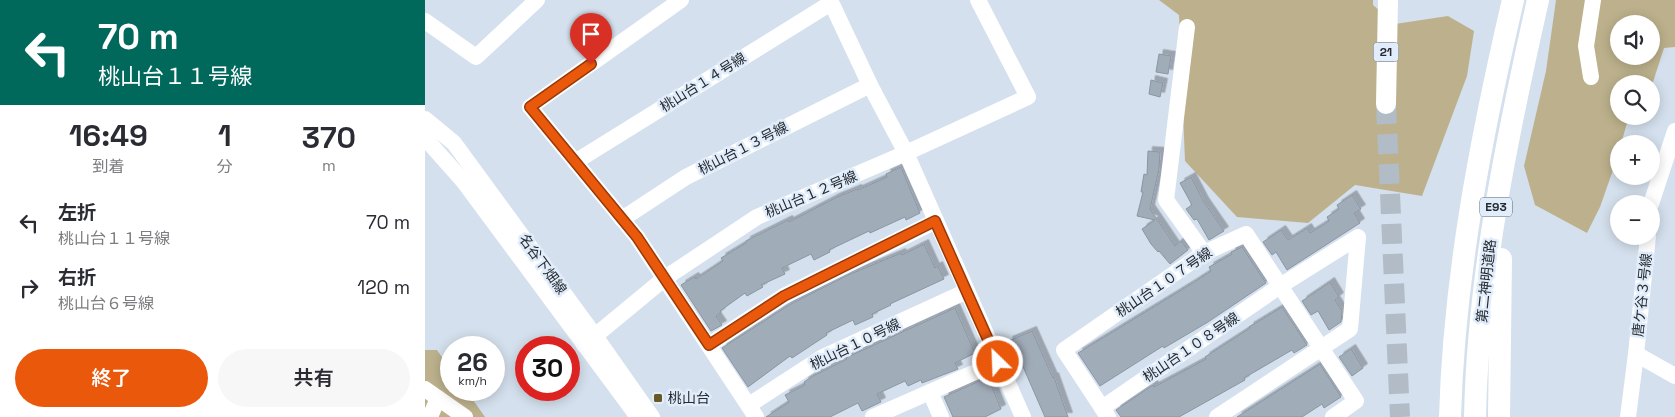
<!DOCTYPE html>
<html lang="ja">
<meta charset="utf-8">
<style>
body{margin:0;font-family:"Space Grotesk","Noto Sans JP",sans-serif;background:#f7f7f7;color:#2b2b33;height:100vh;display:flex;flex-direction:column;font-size:19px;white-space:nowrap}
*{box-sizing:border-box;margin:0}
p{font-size:16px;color:#7c7c81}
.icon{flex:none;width:28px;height:28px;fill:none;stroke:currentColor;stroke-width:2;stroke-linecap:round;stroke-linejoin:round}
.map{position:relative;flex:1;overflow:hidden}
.drawer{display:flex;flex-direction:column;background:#fff;width:425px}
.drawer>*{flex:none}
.guide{background:#00695c;color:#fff;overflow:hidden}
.buttons{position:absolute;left:1185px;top:15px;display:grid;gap:10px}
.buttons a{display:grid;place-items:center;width:50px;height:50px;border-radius:50%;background:#fff;box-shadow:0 2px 12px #0003;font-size:25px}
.speed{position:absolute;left:15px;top:336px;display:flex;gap:10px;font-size:25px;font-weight:700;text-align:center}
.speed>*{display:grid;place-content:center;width:65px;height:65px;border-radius:50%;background:#fff;box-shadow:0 2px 12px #0003;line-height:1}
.speed small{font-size:12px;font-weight:400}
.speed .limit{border:8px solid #d22;background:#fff;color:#111}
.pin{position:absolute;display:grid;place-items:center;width:42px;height:42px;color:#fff;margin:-51px -21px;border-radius:50% 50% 50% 0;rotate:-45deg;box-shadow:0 0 5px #0007}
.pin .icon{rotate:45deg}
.me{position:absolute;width:55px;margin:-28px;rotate:336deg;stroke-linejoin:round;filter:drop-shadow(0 0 4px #0008)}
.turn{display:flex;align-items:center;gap:18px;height:105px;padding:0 15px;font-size:22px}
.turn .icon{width:65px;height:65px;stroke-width:2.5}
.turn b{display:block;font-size:35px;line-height:42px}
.eta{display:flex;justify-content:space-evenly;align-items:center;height:85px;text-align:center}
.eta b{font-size:30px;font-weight:600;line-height:35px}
.action{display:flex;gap:10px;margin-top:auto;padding:10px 15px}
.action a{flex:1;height:58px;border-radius:30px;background:#ea580c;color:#fff;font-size:20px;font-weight:600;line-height:58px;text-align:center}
.action a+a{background:#f7f7f7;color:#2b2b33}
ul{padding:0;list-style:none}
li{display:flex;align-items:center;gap:15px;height:65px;padding:0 15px}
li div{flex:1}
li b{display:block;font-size:19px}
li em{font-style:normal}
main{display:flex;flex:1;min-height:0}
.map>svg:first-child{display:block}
</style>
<main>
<section class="drawer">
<div class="guide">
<div class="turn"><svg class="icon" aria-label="left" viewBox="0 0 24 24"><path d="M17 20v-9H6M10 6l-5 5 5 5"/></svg><div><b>70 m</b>桃山台１１号線</div></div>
</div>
<div class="eta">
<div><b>16:49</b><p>到着</p></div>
<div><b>1</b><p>分</p></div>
<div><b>370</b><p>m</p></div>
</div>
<ul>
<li><svg class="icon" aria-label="left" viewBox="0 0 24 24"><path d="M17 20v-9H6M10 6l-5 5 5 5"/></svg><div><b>左折</b><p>桃山台１１号線</p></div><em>70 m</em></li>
<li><svg class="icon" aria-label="right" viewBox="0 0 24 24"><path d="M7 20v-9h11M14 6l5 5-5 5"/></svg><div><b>右折</b><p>桃山台６号線</p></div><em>120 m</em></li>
</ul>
<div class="action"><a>終了</a><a>共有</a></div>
</section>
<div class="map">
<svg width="1250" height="417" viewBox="0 0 1250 417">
<defs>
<filter id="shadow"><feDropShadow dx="4.5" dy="-4.5" stdDeviation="0" flood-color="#0004"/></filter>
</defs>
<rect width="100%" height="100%" fill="#d4e0ed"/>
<g fill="#bcb18c" fill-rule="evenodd">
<path d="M 734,0 L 948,0 L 948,5 L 970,24 L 1023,16 L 1049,31 L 1042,76 L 997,196 L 930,185 L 883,223 L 812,217 L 760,161 L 754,15 Z"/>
<path d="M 1131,0 L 1250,0 L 1250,47 L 1239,48 L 1228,82 L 1226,84 L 1194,84 L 1194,116 L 1204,116 L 1196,144 L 1194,144 L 1194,153 L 1175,207 L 1162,233 L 1110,205 L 1099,166 L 1121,71 ZM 1194,24 L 1226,24 L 1226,56 L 1194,56 Z"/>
<path d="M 0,350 L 12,350 L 26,370 L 26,390 L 41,390 L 60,417 L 0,417 Z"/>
</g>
<g fill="#a1acb9" stroke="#8a96a3" filter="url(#shadow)">
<path d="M 734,54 L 746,56 L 743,74 L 731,72 Z"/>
<path d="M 726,80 L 738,83 L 735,97 L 724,94 Z"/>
<path d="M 723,151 L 735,152 L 734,169 L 725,209 L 750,246 L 756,241 L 763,250 L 745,264 L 734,251 L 733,252 L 726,244 L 717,229 L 730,220 L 712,216 L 718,192 L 716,192 L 719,174 L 722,175 Z"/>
<path d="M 476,167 L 495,213 L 481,220 L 480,217 L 445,233 L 444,231 L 404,250 L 405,252 L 389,260 L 386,254 L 357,268 L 360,274 L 336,285 L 338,287 L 322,296 L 320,293 L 295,311 L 296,312 L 291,316 L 297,325 L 286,331 L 256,285 L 269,277 L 271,279 L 298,261 L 296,258 L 321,243 L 321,241 L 363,220 L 364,222 L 410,198 L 432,189 L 433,190 L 462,177 L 461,174 Z"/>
<path d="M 766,177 L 779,202 L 799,231 L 784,240 L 772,219 L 769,220 L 761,209 L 767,205 L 755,183 Z"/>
<path d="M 927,195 L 936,209 L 929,213 L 935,223 L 862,270 L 851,252 L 847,255 L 838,242 L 856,230 L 863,240 L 882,228 L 885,233 L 904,221 L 902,217 L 914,209 L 912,205 Z"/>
<path d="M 499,244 L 510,268 L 513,266 L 519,279 L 465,304 L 466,305 L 447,314 L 448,317 L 430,325 L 428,320 L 401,333 L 402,335 L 367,358 L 365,356 L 323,387 L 297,348 L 364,305 L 423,275 L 476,253 L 477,255 Z"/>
<path d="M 817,247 L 841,283 L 783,322 L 739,348 L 738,346 L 675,386 L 653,353 L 766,284 L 786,271 L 784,267 L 807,254 L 806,252 Z"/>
<path d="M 905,282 L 914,297 L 910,300 L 917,311 L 916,322 L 904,330 L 893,311 L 886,315 L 877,301 Z"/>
<path d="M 857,307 L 882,345 L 869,353 L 867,350 L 819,378 L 820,380 L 754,417 L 696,417 L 691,410 L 728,385 L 729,387 L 781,359 L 780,357 L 825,328 L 824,327 Z"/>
<path d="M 530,308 L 550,353 L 530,363 L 533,369 L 497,383 L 496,380 L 483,386 L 480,381 L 452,394 L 456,402 L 437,411 L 433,403 L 405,417 L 341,417 L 364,402 L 360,395 L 380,385 L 379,382 L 388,376 L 422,359 L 421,358 L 427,355 Z"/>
<path d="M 607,331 L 628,378 L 629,377 L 643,417 L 620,417 L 592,353 L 589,354 L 583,341 Z"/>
<path d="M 926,349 L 938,368 L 927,376 L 914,357 Z"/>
<path d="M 895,364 L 916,397 L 899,408 L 897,404 L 877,417 L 812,417 Z"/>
<path d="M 563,377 L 576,409 L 560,417 L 528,417 L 519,397 Z"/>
</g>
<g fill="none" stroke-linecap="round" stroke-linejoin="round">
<path stroke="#b1bcc7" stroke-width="20" stroke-dasharray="20 10" stroke-linecap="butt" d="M 961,104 L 975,417"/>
<g stroke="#fff" stroke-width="16">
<path d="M 256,0 L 105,107 L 212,237 L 331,417"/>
<path d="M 553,0 L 603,97 L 481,153 L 598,417"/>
<path d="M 0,21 L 51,57 L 112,0"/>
<path d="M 762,27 L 741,200 L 779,253"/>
<path d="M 1166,77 L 1161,46 L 1168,0"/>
<path d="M 0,119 L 29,143 L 170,336 L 227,417"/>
<path d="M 0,138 L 39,182 L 213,417"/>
<path d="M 150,162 L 406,3"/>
<path d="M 1226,204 L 1250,131"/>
<path d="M 197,219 L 261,177 L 445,85"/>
<path d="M 159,345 L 240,278 L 332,217 L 481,153 L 445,85 L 405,0"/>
<path d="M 284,345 L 359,296 L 511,221"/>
<path d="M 1211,354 L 1250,376"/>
<path d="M 0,389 L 40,417"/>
<path d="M 505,392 L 516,417"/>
<path d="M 324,405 L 398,357 L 542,291"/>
<path d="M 677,408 L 855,286 L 933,237 L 925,329 L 792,417"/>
<path d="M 5,417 L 13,398"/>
<path d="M 448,417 L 573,362"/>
<path d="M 683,417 L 639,350 L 779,253 L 821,234 L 931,401 L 908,417"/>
<path d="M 1203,417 L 1211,354 L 1223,236"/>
</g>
<path stroke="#fff" stroke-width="20" d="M 961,104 L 963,0"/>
<g stroke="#fff" stroke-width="22">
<path d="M 1025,417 C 1029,276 1056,137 1088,0"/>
<path d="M 1050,417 C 1053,276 1082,137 1113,0"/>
<path d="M 1074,417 L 1076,259"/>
</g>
</g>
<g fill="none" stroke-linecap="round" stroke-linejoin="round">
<defs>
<path id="route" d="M 166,64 L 105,107 L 212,237 L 284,345 L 359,296 L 510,221 L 573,362"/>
</defs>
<use href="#route" stroke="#983908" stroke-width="12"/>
<use href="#route" stroke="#ea580c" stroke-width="9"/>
</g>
<rect fill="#675825" stroke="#e1edfb" stroke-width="2" x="228" y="393" width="10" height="10" rx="2.5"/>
<g text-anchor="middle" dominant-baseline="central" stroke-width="5" stroke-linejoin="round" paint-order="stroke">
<g fill="#e1edfb" stroke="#5d646c" stroke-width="1">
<rect x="948.5" y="42.5" width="25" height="19" rx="4"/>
<rect x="1055" y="197.5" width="32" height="19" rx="4"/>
</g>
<g font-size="12" font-weight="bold" fill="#252a2f">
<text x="961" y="52">21</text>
<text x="1071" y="207">E93</text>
</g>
<g font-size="14" fill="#252a2f" stroke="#e1edfb">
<text transform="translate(278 82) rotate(-32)">桃山台１４号線</text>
<text transform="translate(318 148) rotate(-27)">桃山台１３号線</text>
<text transform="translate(386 194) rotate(-23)">桃山台１２号線</text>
<text transform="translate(118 264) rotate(54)">名谷下畑線</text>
<text transform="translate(1061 281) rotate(-84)">第二神明道路</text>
<text transform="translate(739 282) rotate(-34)">桃山台１０７号線</text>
<text transform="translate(1217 295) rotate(-84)">唐ケ谷３号線</text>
<text transform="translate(430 344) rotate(-26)">桃山台１０号線</text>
<text transform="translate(766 347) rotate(-34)">桃山台１０８号線</text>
</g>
<g font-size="14" fill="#252a2f" stroke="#e1edfb" text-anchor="start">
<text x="243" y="398">桃山台</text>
</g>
</g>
</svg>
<div class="buttons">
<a><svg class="icon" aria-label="sound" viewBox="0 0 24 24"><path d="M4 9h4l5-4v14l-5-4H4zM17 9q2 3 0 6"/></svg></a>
<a><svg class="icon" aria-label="search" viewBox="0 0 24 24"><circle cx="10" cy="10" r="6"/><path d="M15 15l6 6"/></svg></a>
<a>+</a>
<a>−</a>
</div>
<div class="speed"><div>26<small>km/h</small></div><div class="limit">30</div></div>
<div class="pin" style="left:166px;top:64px;background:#d93025"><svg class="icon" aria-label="arrive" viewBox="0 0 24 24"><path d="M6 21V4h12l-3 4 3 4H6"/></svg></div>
<svg class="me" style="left:573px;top:362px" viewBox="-20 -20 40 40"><circle r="17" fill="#ea580c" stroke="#fff" stroke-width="3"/><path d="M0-11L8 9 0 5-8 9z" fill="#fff"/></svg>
</div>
</main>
